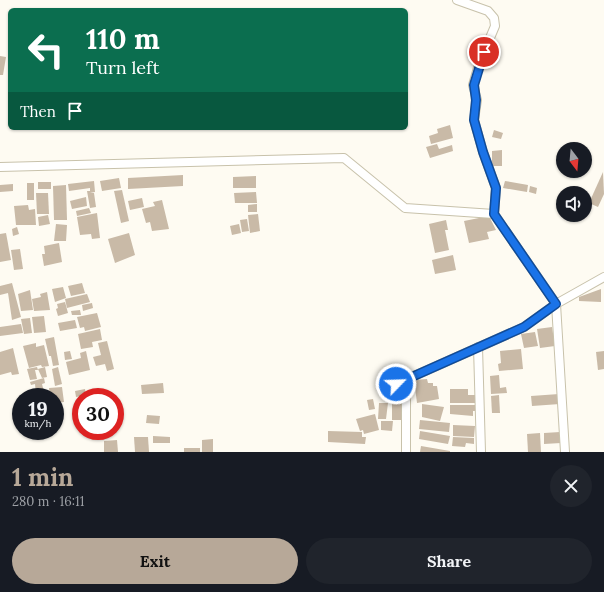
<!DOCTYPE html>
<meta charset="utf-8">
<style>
body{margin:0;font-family:Lora,serif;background:#20242c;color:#f1f3f6;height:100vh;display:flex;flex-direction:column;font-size:15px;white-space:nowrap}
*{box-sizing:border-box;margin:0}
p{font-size:13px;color:#9ea1a6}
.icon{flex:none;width:22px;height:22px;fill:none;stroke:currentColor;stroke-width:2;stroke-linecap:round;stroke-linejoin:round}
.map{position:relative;height:452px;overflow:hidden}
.side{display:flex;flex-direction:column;background:#171b24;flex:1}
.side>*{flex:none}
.hud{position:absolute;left:8px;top:8px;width:400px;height:122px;border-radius:6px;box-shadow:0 1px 3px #0004;background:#0b6e4f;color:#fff;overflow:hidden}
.needle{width:26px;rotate:164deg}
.tools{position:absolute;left:556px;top:142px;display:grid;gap:8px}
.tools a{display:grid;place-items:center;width:36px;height:36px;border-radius:50%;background:#171b24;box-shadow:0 1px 3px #0004;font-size:20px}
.speed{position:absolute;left:12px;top:388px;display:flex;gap:8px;font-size:20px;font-weight:700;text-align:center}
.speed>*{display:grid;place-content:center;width:52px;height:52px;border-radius:50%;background:#171b24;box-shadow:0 1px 3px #0004;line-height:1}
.speed small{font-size:10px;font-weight:400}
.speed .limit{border:6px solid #d22;background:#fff;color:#111}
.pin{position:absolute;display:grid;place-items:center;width:34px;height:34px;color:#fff;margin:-17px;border:2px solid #fff;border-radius:50%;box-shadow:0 1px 4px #0007}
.me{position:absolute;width:44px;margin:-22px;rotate:66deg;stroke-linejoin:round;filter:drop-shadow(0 0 3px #0008)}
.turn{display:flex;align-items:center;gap:14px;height:84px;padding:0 12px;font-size:18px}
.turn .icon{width:52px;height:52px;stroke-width:2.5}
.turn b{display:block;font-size:28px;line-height:34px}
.then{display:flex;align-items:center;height:38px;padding:0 12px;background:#0003;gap:8px;font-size:15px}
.round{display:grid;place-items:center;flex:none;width:42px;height:42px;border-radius:21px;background:#20242c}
.overview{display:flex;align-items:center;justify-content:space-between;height:68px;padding:0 12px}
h1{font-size:24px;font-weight:800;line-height:30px;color:#b7a898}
.button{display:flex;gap:8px;margin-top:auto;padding:8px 12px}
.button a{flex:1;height:46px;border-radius:24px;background:#b7a898;color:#111;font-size:16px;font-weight:800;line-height:46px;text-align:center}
.button a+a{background:#20242c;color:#f1f3f6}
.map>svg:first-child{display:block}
</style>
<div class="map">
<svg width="604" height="452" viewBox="0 0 604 452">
<rect width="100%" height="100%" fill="#fefbf2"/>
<g fill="#c9baa7">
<path d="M 0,56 L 6,57 L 3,75 L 0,75 Z"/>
<path d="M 450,125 L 453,138 L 431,144 L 429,136 L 438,133 L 437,129 Z"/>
<path d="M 494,130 L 503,133 L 501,139 L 492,137 Z"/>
<path d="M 437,144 L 439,149 L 452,145 L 453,151 L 430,158 L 426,147 Z"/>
<path d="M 502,150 L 502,166 L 492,166 L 492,151 Z"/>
<path d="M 603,172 L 604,194 L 598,207 L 589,203 Z"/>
<path d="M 183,175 L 183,186 L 128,189 L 128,178 Z"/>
<path d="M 256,176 L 256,188 L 233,188 L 233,177 Z"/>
<path d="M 119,178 L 121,188 L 102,191 L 100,181 Z"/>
<path d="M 94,181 L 95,192 L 90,193 L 94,193 L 96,207 L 90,208 L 87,191 L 90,191 L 90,188 L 69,191 L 68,184 Z"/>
<path d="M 505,181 L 528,185 L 527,192 L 503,188 Z"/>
<rect x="38" y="182" width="13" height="7"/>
<rect x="27" y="183" width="7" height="17"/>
<path d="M 13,184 L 13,191 L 0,192 L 0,185 Z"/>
<path d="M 66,185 L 67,220 L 54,220 L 53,186 Z"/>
<path d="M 530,186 L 537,188 L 536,194 L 529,192 Z"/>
<path d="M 122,190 L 129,221 L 121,223 L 114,191 Z"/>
<path d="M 256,192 L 257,203 L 235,203 L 234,193 Z"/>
<path d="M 36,193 L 48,193 L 49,214 L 37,214 Z"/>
<path d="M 86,197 L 87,206 L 72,209 L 70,201 Z"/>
<path d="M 142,198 L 144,207 L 130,210 L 128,201 Z"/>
<path d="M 162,200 L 169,229 L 152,231 L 150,222 L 146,223 L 142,209 L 155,206 L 153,202 Z"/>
<path d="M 257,204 L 257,212 L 248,212 L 248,205 Z"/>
<path d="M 28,205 L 29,210 L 35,209 L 36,225 L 16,225 L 14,206 Z"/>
<path d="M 89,208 L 91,213 L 77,216 L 76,211 Z"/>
<path d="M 97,213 L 100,238 L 92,239 L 91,234 L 80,235 L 77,217 Z"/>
<path d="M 258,214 L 260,231 L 250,233 L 248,215 Z"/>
<path d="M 48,215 L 50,224 L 39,226 L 38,217 Z"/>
<path d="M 489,216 L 496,230 L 487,232 L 489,239 L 469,243 L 464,221 Z"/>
<path d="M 247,219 L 249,231 L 242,232 L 240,220 Z"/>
<path d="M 446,220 L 448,230 L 445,230 L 449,250 L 435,253 L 429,224 Z"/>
<path d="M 56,224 L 67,225 L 66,241 L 54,241 Z"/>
<path d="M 239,224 L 241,233 L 232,235 L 230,226 Z"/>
<path d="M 17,227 L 19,234 L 13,236 L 12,229 Z"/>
<path d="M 6,233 L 11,260 L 0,262 L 0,234 Z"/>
<path d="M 129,233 L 135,255 L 115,263 L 108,239 Z"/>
<path d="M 59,243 L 62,262 L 44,266 L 42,254 L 45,254 L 44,246 Z"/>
<path d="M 20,249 L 23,269 L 14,270 L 11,250 Z"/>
<path d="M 453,255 L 456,270 L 435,274 L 432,260 Z"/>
<path d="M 12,283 L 21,317 L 12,320 L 8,293 L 0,295 L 0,286 Z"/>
<path d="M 82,283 L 85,293 L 71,296 L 68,286 Z"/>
<path d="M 63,287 L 66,298 L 55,302 L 52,289 Z"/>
<path d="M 601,289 L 601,302 L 579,301 L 579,297 Z"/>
<path d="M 30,290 L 33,310 L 21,311 L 18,294 Z"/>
<path d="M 47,292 L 50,310 L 34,311 L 32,299 L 41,297 L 40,294 Z"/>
<path d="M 87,294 L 90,302 L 67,308 L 65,299 Z"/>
<path d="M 65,302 L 68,313 L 58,316 L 56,309 L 58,308 L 57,304 Z"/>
<path d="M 92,303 L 93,308 L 83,311 L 82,305 Z"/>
<path d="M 80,310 L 81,315 L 72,315 L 71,311 Z"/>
<path d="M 97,313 L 101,327 L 85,331 L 84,327 L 80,328 L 77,317 Z"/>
<path d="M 44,316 L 46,332 L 34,333 L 32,317 Z"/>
<path d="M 30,318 L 32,333 L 24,334 L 21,319 Z"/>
<path d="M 75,320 L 77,328 L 60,331 L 58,323 Z"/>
<path d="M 21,324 L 23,333 L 0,336 L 0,327 Z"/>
<path d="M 552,327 L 555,346 L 540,348 L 537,329 Z"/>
<path d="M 100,329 L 102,340 L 92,342 L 93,347 L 81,349 L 78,334 Z"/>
<path d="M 535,332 L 538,346 L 524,348 L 521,334 Z"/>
<path d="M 54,337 L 59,365 L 53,366 L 51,356 L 49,356 L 45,339 Z"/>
<path d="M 107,341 L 114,369 L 107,371 L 105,364 L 96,366 L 93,357 L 101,355 L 98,343 Z"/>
<path d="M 36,343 L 36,347 L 44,345 L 49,366 L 42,367 L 41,365 L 29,368 L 23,346 Z"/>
<path d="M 13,348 L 19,374 L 12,375 L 11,372 L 0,375 L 0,352 Z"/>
<path d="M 521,349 L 523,369 L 499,371 L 498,364 L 501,363 L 500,351 Z"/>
<path d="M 70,351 L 72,359 L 65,360 L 64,352 Z"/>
<path d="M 86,351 L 90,370 L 69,375 L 66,362 L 81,358 L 80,353 Z"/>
<path d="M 604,351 L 604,369 L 598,370 L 596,352 Z"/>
<path d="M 37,367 L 38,370 L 35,370 L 37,379 L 30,380 L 27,369 Z"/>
<path d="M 45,367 L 47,377 L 42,378 L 38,369 Z"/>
<path d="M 58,367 L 62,384 L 55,386 L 52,369 Z"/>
<path d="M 499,375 L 500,388 L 506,387 L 507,393 L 491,394 L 490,376 Z"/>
<path d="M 44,378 L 45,383 L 42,384 L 44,392 L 36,394 L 35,384 L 31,385 L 30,382 Z"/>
<path d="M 427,379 L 428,383 L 433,383 L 433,386 L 437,386 L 439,399 L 417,403 L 414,380 Z"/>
<path d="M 163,383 L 164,393 L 142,394 L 141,385 Z"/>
<path d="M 62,387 L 64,402 L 55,403 L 55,397 L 50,397 L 49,388 Z"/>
<path d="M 85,389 L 86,395 L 76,397 L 75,391 Z"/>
<path d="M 450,389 L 468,389 L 468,395 L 478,395 L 478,403 L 450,403 Z"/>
<path d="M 559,394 L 560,404 L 532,406 L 531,396 Z"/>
<path d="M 499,395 L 500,413 L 492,413 L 491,396 Z"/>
<path d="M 373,399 L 375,409 L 369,410 L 367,400 Z"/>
<rect x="392" y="399" width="12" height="21"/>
<path d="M 379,403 L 388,403 L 386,419 L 378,419 Z"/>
<path d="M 422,404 L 444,407 L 440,421 L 422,417 Z"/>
<path d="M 450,405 L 478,405 L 478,411 L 473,411 L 473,416 L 450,414 Z"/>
<path d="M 375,414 L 379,430 L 364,434 L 363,430 L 360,431 L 356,419 Z"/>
<path d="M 147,415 L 160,416 L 159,424 L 146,423 Z"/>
<path d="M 420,420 L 450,423 L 449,432 L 419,429 Z"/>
<path d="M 381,421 L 393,421 L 392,431 L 381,430 Z"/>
<path d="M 453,425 L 475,426 L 474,437 L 453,436 Z"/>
<path d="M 328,431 L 362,432 L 362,437 L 366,437 L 365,444 L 328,442 Z"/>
<path d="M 420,431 L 450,436 L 448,444 L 419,439 Z"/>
<path d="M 560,432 L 561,443 L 544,444 L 544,433 Z"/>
<path d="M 540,433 L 541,452 L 528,452 L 527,434 Z"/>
<path d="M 153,436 L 170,437 L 170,443 L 153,443 Z"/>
<path d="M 134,437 L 148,437 L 149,452 L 135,452 Z"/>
<path d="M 453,437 L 474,438 L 474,444 L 466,443 L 465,447 L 452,446 Z"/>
<path d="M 213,439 L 213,452 L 202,452 L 202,440 Z"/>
<path d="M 117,440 L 118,452 L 104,452 L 104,441 Z"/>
<path d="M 421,446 L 450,451 L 450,452 L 420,452 Z"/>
<rect x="184" y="448" width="16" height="4"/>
</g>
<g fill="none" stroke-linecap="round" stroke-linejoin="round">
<defs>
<g id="minor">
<path d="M 457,0 L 488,11 L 494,18 L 495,26 L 479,64 L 473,85 L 477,100 L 474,120 L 483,152 L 496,188 L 494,214"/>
<path d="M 0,167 L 344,158 L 405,208 L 494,214 L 556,304 L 604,277"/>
<path d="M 556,304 L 565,452"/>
<path d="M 478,347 L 481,452"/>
<path d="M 396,384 L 524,327 L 556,304"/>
<path d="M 406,452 L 406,380"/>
</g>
</defs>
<use href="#minor" stroke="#c8c2ab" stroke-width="10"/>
<use href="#minor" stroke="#fff" stroke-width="8"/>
</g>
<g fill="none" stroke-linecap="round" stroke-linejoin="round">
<defs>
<path id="route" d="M 396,384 L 524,327 L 556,304 L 494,214 L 496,188 L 483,152 L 474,120 L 476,100 L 474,85 L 484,52"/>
</defs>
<use href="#route" stroke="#114b97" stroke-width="10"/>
<use href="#route" stroke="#1a73e8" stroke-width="7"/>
</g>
</svg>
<div class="tools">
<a><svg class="needle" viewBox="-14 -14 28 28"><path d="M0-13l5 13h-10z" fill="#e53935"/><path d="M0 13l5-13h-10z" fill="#9ea1a6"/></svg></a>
<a><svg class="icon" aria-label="sound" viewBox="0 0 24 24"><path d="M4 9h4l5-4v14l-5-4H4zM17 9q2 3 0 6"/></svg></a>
</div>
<div class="speed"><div>19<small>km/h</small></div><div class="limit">30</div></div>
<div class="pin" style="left:484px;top:52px;background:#d93025"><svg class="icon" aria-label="arrive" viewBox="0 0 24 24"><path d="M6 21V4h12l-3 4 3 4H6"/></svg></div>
<svg class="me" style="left:396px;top:384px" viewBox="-20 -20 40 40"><circle r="17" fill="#1a73e8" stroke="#fff" stroke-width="3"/><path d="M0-11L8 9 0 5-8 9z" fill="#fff"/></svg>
<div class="hud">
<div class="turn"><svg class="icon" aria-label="left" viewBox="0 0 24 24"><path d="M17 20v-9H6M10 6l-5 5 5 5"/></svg><div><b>110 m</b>Turn left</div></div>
<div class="then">Then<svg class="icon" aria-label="arrive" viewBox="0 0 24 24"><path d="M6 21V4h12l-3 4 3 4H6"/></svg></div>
</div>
</div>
<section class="side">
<div class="overview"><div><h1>1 min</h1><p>280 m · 16:11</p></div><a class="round"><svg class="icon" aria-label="close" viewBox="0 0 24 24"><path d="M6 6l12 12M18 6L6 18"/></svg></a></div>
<div class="button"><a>Exit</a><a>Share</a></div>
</section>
